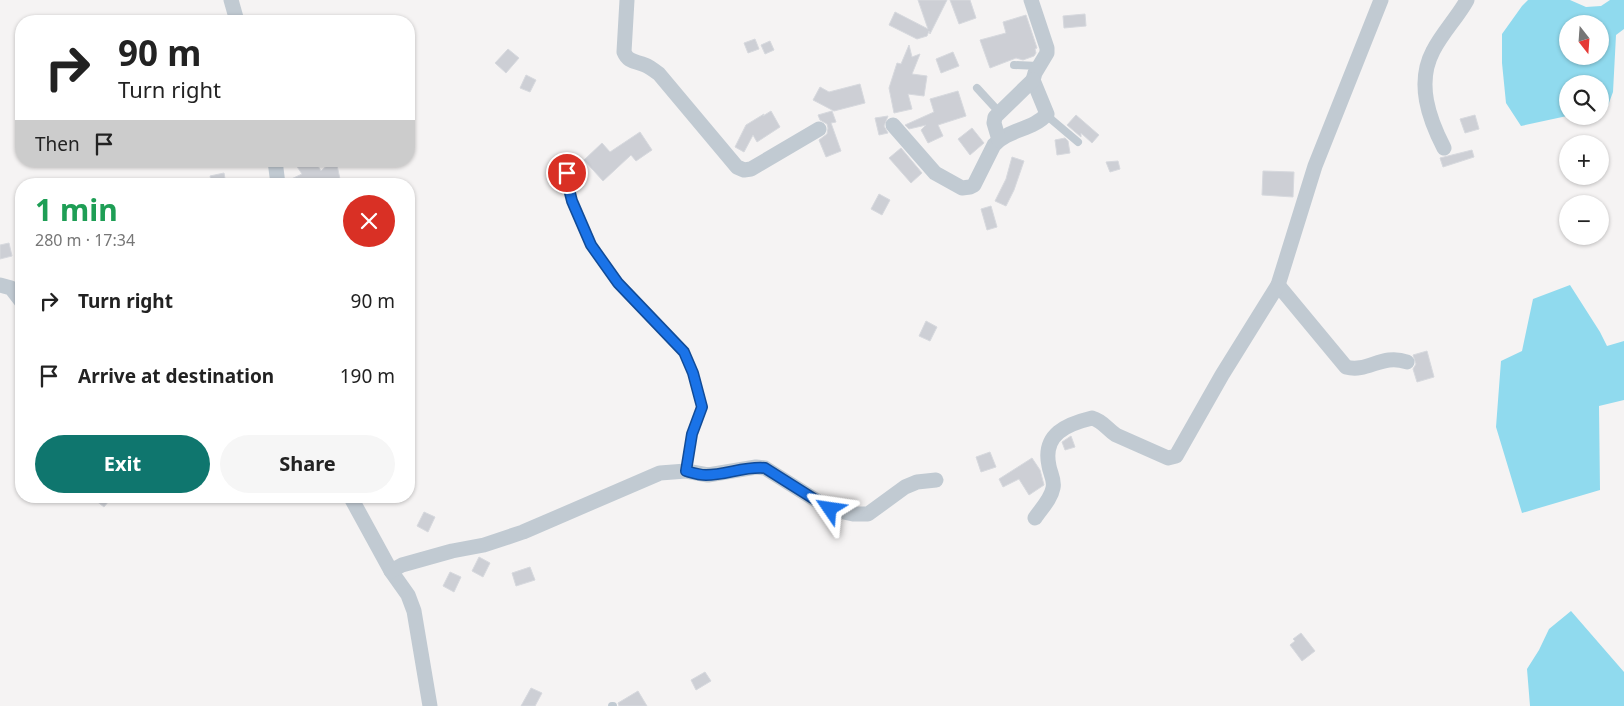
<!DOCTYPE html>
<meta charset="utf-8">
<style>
body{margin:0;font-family:"Noto Sans",sans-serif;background:#f6f6f6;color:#222;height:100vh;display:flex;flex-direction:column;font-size:19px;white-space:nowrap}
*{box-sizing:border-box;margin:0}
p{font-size:16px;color:#767676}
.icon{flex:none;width:28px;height:28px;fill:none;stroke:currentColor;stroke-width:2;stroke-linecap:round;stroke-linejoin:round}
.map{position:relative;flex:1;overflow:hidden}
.panel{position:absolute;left:15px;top:178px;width:400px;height:325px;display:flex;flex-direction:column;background:#fff;border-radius:20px;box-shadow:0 1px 4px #0004}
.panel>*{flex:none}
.guide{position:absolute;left:15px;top:15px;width:400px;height:152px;border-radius:20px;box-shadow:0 1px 4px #0004;background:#fff;color:#222;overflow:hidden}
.needle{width:32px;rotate:163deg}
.fabs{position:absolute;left:1559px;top:15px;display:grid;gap:10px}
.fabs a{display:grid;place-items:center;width:50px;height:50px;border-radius:50%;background:#fff;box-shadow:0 1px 4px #0004;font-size:25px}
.pin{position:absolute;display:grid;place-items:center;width:42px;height:42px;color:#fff;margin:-21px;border:2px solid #fff;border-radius:50%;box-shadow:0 1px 5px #0007}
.me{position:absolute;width:55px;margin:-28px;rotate:302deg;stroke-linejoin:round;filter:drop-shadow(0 0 4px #0008)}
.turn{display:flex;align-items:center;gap:18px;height:105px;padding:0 20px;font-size:22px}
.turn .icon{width:65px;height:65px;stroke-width:2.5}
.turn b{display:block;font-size:35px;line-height:42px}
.then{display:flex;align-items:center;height:48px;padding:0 20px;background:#0003;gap:10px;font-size:19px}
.round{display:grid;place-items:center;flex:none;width:52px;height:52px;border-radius:26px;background:#f6f6f6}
.summary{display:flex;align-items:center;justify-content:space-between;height:85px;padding:0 20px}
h1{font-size:30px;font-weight:700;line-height:38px;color:#1e9e55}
.action{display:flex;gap:10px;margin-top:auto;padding:10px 20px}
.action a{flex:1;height:58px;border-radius:30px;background:#0f766e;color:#fff;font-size:20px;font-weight:700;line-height:58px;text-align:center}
.action a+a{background:#f6f6f6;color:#222}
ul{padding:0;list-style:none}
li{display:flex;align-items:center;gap:15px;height:75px;padding:0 20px}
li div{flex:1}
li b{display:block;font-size:19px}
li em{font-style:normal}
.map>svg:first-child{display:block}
</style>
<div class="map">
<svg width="1624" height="706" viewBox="0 0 1624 706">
<rect width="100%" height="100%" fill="#f5f3f3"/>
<g fill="#90daee" fill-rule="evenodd">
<path d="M 1528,0 L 1570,0 L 1586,7 L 1601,6 L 1610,0 L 1624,0 L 1624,29 L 1616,35 L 1613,92 L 1607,108 L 1600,109 L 1600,84 L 1568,84 L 1567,116 L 1521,126 L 1506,103 L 1502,63 L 1502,34 L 1522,6 ZM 1568,24 L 1600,24 L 1600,56 L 1568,56 Z"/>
<path d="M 1570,285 L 1600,332 L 1607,346 L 1624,341 L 1624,400 L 1599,406 L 1600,490 L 1522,513 L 1496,427 L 1501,361 L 1522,351 L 1533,299 Z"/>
<path d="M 1571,611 L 1624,672 L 1624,706 L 1530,706 L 1527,669 L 1539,650 L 1549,629 Z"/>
</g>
<g fill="#cdcfd5" stroke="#d7d9de">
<path d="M 918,0 L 947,0 L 930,34 L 929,31 L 927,36 L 917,39 L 889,25 L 895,12 L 928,29 Z"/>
<path d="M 950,0 L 970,0 L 976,18 L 959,24 Z"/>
<path d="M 1085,14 L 1086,26 L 1064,28 L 1063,16 Z"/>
<path d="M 1026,15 L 1037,48 L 1035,49 L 1036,53 L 1034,56 L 1023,60 L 1016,58 L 990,68 L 980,40 L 1006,33 L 1003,22 Z"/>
<path d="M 755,39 L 759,49 L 748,53 L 744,43 Z"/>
<path d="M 770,41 L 774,50 L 765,54 L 761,45 Z"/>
<path d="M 909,45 L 912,57 L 920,54 L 912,74 L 927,76 L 924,96 L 908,94 L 912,109 L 894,113 L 889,88 L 897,63 L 901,64 Z"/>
<path d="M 508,49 L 519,58 L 506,73 L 495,63 Z"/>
<path d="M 953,52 L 959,66 L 941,73 L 936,59 Z"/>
<path d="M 526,75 L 536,80 L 530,92 L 520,88 Z"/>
<path d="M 860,84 L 865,103 L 834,111 L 813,100 L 820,87 L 829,92 Z"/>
<path d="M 958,91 L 966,116 L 938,125 L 943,136 L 928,143 L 921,130 L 926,125 L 909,129 L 905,125 L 934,112 L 930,99 Z"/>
<path d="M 771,111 L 780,127 L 757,142 L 753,135 L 744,152 L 735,147 L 746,125 L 764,114 L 763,116 Z"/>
<path d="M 832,111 L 836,122 L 831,123 L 841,151 L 826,157 L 819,140 L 827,134 L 828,128 L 827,124 L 820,120 L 818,115 Z"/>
<path d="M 1076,115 L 1099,135 L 1092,143 L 1081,133 L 1081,137 L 1067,125 Z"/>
<path d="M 1475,115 L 1479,129 L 1465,133 L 1460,119 Z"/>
<path d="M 888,116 L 884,126 L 888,133 L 879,135 L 875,118 Z"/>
<path d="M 972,128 L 984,143 L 970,155 L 958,139 Z"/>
<path d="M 640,132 L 652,150 L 636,161 L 631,155 L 603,181 L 584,160 L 602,143 L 610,152 Z"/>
<path d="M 1065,138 L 1068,141 L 1070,153 L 1057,155 L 1055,140 Z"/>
<path d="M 901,148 L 922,173 L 911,183 L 889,158 Z"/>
<path d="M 1472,150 L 1474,157 L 1443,167 L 1440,158 Z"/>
<path d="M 1012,157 L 1024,161 L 1014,190 L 1006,206 L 995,201 L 1006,179 Z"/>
<path d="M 302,161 L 315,161 L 321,171 L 332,161 L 336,161 L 340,179 L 322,184 L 287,184 L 287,181 L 302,174 L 296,165 Z"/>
<path d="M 1118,161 L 1120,169 L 1110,172 L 1106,162 Z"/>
<path d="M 1263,171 L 1294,172 L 1293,197 L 1262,195 Z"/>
<path d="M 224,173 L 226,184 L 212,184 L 210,176 Z"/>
<path d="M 879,194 L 890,200 L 882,215 L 871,209 Z"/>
<path d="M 991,206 L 997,227 L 987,230 L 981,209 Z"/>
<path d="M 9,243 L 12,256 L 0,259 L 0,245 Z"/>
<path d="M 926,321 L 937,327 L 930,341 L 919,336 Z"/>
<path d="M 1427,351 L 1434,377 L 1417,382 L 1413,369 L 1416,364 L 1413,355 Z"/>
<path d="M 1071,436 L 1075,447 L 1065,450 L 1062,442 Z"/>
<path d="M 990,452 L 996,467 L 981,472 L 976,457 Z"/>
<path d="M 1032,458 L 1040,470 L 1044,485 L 1029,495 L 1019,479 L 1003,487 L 999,479 Z"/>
<path d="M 90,496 L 113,496 L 104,507 Z"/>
<path d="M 424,512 L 435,517 L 428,532 L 417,526 Z"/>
<path d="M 479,557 L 490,563 L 483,577 L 472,571 Z"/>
<path d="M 530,567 L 535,580 L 516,586 L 512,573 Z"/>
<path d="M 450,572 L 461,577 L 454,592 L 443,586 Z"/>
<path d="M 1301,633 L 1315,651 L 1302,661 L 1290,645 L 1295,641 L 1293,639 Z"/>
<path d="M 705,672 L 711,681 L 696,690 L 691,680 Z"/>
<path d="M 531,688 L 542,693 L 535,706 L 521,706 Z"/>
<path d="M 638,691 L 647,706 L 619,706 L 618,703 Z"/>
</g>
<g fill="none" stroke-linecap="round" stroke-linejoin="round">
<g stroke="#c1cad2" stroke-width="8">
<path d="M 1014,65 L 1039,66"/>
<path d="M 977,88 L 999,112"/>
<path d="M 1047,114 L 1052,120 L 1078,142"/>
<path d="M 567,160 L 568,185 L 572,201 L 591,245 L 618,283 L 684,351 L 693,373 L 703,407 L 692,434 L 686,471"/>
<path d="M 612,706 L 613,706"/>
</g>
<g stroke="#c1cad2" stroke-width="15">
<path d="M 231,0 L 237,21"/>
<path d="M 627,0 L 624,52 C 628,62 635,61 645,65 C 650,67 655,71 659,74 L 737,167 L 744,170 L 751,169 L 819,129"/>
<path d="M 893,125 L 935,173 L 962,188 L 970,187 L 974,185 L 994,145 C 1009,129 1033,130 1047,114 L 1033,80 L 1035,73 L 1047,53 L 1047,48 L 1031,0"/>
<path d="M 999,140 L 994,123 L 995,117 L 1033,80"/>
<path d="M 1444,148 C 1429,119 1416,83 1433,51 C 1442,33 1457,18 1467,0"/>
<path d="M 275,161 L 278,184"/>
<path d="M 0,285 L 11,288 L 21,301"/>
<path d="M 1278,285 L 1346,367 C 1368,373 1382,353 1407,362"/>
<path d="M 350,496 L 391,571 L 408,595 L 414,611 L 430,706"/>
<path d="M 1035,518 C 1041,509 1051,499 1053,488 C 1055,480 1050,473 1049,466 C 1042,434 1067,424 1092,418 C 1103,421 1107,429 1116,435 L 1168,458 L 1176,456 L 1222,375 L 1278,285 L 1315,166 L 1381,0"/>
<path d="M 391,571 L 402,565 L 452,551 L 484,545 L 523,532 L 660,473 L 686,471 L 708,475 L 756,467 L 765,468 L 830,509 L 853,514 L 868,514 L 905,487 L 917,482 L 936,480"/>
</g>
</g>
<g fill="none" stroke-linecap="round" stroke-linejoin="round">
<defs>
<path id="route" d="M 567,173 L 568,185 L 572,201 L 591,245 L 618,283 L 684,352 L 693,373 L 702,407 L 692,434 L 686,471 C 693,473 699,475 706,475 C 726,475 745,466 765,468 L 830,509"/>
</defs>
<use href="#route" stroke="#114b97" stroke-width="12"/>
<use href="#route" stroke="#1a73e8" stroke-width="9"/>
</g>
</svg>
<div class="fabs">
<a><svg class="needle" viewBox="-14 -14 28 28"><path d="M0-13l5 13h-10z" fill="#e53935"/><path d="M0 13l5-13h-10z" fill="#767676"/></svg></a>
<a><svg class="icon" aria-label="search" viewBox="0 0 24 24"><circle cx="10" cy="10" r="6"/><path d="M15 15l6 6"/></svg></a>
<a>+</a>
<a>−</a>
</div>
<div class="pin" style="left:567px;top:173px;background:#d93025"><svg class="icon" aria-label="arrive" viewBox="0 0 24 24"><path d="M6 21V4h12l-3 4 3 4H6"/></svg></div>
<svg class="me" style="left:830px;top:509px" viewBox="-20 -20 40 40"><path d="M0-17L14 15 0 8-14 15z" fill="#1a73e8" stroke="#fff" stroke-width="4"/></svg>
<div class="guide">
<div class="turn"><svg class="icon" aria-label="right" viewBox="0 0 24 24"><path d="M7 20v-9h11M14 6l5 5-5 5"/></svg><div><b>90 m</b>Turn right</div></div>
<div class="then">Then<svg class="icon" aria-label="arrive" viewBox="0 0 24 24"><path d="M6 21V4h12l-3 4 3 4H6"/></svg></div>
</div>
<section class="panel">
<div class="summary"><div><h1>1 min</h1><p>280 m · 17:34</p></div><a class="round" style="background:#d93025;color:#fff"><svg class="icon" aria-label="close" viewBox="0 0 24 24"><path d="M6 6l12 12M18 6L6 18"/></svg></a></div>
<ul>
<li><svg class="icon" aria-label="right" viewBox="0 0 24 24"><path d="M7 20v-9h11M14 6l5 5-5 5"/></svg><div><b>Turn right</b></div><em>90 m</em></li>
<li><svg class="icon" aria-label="arrive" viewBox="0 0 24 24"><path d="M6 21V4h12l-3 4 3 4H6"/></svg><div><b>Arrive at destination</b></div><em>190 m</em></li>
</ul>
<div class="action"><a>Exit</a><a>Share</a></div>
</section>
</div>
